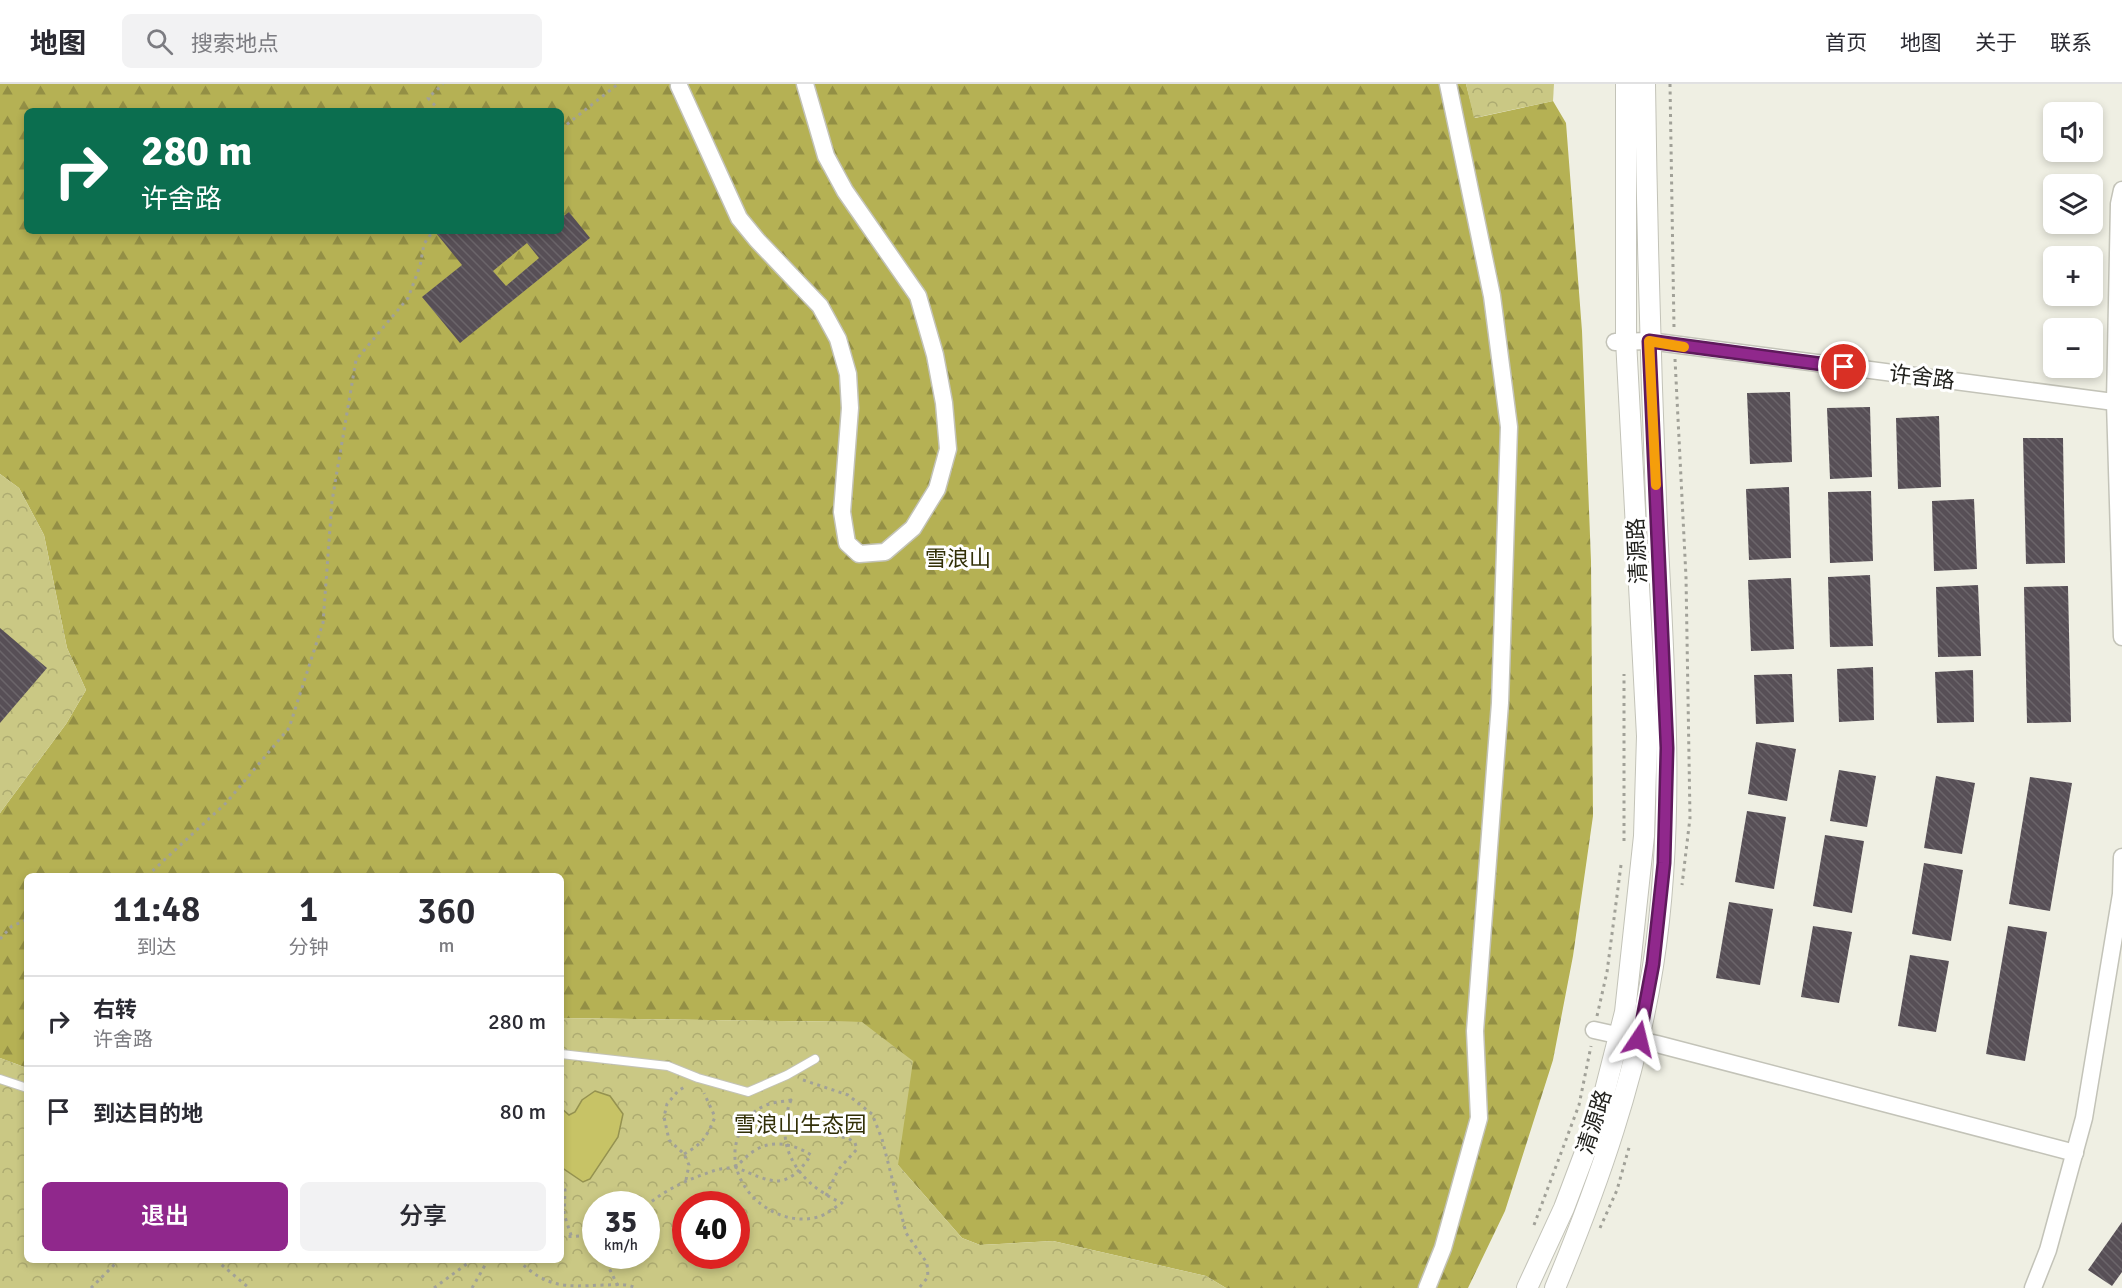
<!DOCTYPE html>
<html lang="zh">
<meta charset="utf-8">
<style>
body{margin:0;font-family:Signika,"Noto Sans SC",sans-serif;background:#f2f2f3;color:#2b2b33;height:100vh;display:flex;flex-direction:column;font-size:22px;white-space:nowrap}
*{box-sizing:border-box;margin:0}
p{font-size:20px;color:#7c7c81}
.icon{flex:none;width:33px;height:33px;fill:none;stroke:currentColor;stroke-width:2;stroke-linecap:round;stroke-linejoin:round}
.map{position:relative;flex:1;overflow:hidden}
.drawer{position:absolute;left:24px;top:789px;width:540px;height:390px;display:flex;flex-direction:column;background:#fff;border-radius:9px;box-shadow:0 3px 9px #0003}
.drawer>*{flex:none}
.hud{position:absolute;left:24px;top:24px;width:540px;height:126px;border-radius:9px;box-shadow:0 3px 9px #0003;background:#0b6e4f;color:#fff;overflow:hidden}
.controls{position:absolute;left:2043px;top:18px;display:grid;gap:12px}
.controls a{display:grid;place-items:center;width:60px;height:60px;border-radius:9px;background:#fff;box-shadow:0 3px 9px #0003;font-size:30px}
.speed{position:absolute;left:582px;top:1107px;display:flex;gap:12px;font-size:30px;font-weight:700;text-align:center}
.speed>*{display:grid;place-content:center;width:78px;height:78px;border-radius:50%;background:#fff;box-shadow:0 3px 9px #0003;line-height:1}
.speed small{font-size:15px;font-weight:400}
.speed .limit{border:9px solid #d22;background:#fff;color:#111}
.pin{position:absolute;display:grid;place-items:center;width:51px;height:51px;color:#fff;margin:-26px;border:3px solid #fff;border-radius:50%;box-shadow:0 2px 6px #0007}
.me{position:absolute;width:66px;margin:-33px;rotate:10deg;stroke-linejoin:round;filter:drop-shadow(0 0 4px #0008)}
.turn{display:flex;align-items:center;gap:21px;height:126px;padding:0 18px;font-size:27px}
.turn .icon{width:78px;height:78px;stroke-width:2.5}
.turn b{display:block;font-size:42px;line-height:51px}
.eta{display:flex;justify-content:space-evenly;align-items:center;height:102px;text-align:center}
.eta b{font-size:36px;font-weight:600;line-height:42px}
.primary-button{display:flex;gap:12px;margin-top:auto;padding:12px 18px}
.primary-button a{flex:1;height:69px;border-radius:9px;background:#90288c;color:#fff;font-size:24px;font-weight:600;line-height:69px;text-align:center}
.primary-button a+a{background:#f2f2f3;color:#2b2b33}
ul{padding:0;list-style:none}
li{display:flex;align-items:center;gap:18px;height:90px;padding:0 18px;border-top:2px solid #e1e1e2}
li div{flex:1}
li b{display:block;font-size:22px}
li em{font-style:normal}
header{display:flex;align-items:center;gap:36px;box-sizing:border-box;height:84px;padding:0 30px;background:#fff;border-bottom:2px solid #e1e1e2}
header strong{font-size:28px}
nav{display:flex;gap:33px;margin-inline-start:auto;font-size:21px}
.search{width:420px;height:54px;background:#f2f2f3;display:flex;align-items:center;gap:15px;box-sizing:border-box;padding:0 21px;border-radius:9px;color:#7c7c81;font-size:22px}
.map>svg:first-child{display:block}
</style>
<header>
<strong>地图</strong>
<div class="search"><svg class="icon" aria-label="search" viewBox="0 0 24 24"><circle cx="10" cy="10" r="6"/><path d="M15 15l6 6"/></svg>搜索地点</div>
<nav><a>首页</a><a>地图</a><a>关于</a><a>联系</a></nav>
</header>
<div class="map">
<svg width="2122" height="1204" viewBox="0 0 2122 1204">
<defs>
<pattern id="forest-firs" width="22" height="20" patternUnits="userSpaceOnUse" patternTransform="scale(1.5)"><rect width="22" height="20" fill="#b5b154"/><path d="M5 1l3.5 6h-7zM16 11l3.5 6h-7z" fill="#938f45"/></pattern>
<pattern id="park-crowns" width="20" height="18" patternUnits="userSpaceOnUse" patternTransform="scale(1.5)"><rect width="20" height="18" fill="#cac884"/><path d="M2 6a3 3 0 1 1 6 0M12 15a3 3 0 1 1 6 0" fill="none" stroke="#adab71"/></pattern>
<pattern id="building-back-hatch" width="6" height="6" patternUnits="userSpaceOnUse" patternTransform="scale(1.5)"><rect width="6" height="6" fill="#574f56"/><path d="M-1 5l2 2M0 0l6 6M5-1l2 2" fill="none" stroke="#6b656a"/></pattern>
</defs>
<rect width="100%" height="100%" fill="#efefe3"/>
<path fill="url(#forest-firs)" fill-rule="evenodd" d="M 0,0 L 1466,0 L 1475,34 L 1553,17 L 1566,39 L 1582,247 L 1591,477 L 1593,732 L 1573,872 L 1553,976 L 1505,1127 L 1468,1204 L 1226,1204 L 1206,1192 L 1053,1157 L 980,1161 L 962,1154 L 898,1081 L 862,938 L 561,934 L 561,792 L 27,792 L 27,984 L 0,974 L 0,729 L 66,640 L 86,606 L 67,564 L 44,451 L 19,404 L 0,390 ZM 27,27 L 561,27 L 561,147 L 27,147 Z"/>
<g fill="url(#park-crowns)" fill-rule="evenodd">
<path d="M 1466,0 L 1554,0 L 1553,17 L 1474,34 Z"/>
<path d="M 0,390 L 19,404 L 44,451 L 67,564 L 86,606 L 66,640 L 0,729 Z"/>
<path d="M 561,934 L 862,938 L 913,977 L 898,1081 L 962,1154 L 980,1161 L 1053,1157 L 1206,1192 L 1226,1204 L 0,1204 L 0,974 L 27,984 L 27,1176 L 561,1176 ZM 596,1120 L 646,1120 L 646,1172 L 596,1172 ZM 686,1120 L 736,1120 L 736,1172 L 686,1172 Z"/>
</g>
<path fill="#c7c366" stroke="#959250" stroke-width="1.5" d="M 595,1007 L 610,1012 L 623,1030 L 618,1053 L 590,1095 L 583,1098 L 561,1083 L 561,1024 L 569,1031 L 575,1028 L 582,1016 Z"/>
<g fill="url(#building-back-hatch)" fill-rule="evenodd">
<path d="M 569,128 L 590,154 L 460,259 L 422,213 L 462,181 L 436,149 L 438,147 L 561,147 L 561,134 ZM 527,159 L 539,174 L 506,202 L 493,187 Z"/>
<path d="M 1790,308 L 1792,378 L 1750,380 L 1747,309 Z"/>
<path d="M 1870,323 L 1872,393 L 1830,395 L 1827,324 Z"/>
<path d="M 1939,332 L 1941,403 L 1898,405 L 1896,334 Z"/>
<path d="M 2023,354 L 2063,354 L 2065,479 L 2026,480 Z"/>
<path d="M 1789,403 L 1791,474 L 1749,476 L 1746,405 Z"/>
<path d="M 1871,407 L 1873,477 L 1830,479 L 1828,408 Z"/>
<path d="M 1974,415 L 1977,485 L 1934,487 L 1932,417 Z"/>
<path d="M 1870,491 L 1873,562 L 1830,563 L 1828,493 Z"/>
<path d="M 1791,494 L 1794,565 L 1751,567 L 1748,496 Z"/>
<path d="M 1978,501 L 1981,572 L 1938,573 L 1936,503 Z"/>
<path d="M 2068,502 L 2071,638 L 2027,639 L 2024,503 Z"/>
<path d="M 0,544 L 47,584 L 0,639 Z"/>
<path d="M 1873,583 L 1874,636 L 1839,638 L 1837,585 Z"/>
<path d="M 1973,586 L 1974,638 L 1937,639 L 1935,588 Z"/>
<path d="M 1792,590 L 1794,638 L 1756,640 L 1754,591 Z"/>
<path d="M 1756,658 L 1796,665 L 1787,717 L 1748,710 Z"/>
<path d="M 1839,686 L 1876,692 L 1867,743 L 1830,737 Z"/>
<path d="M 1936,692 L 1975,699 L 1962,770 L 1924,764 Z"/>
<path d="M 2030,693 L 2072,699 L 2050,827 L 2009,820 Z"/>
<path d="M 1747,727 L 1786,733 L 1774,805 L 1735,798 Z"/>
<path d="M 1825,751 L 1864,757 L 1852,829 L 1813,822 Z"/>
<path d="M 1924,779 L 1963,786 L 1951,857 L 1912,850 Z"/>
<path d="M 1729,818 L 1773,825 L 1760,901 L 1716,894 Z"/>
<path d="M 1813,842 L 1852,848 L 1839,919 L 1801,913 Z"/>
<path d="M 2008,842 L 2047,848 L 2025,977 L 1986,970 Z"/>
<path d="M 1910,871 L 1949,877 L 1936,948 L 1898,942 Z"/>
<path d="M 2122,1138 L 2122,1188 L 2112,1202 L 2088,1186 Z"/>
</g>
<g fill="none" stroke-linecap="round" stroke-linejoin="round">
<defs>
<g id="service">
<path d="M 561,970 L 668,982 L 698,994 L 748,1008 L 787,991 L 815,975"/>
<path d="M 0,995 L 27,1004"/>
</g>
<g id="minor">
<path d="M 679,2 L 739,134 L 757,156 L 820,222 L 838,255 L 848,290 L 850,324 L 842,428 L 847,459 L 859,470 L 885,468 L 913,444 L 937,405 L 948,365 L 944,319 L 935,271 L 918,212 L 845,107 L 826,72 L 805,0"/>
<path d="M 2122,106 L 2119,120 L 2115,318 L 2122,553"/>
<path d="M 1615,258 L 1649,257 L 2122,319"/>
<path d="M 1594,946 L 1657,960 L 2075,1069"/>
<path d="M 1427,1204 L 1443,1164 L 1479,1034 L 1475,947 L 1500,619 L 1509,343 L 1492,212 L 1448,0"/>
<path d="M 2033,1204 L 2048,1166 L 2084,1034 L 2121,810 L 2122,773"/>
</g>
<g id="tertiary">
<path d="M 1527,1204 L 1564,1124 L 1598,1034 L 1625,928 L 1644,752 L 1647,652 L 1626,256 L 1626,0"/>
<path d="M 1555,1204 C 1598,1101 1636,993 1653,882 C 1676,736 1664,588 1657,441 C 1651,294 1647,147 1645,0"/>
</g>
</defs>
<use href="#service" stroke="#c3c3b8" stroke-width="10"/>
<use href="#minor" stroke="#c3c3b8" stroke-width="19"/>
<use href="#tertiary" stroke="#c3c3b8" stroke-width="22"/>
<g stroke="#a1a198" stroke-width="3" stroke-dasharray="3 4.5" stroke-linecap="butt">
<path d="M 1670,0 L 1674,244"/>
<path d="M 440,27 L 428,14 L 443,0"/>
<path d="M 561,45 L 618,0"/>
<path d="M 1675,275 L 1686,493 L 1690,734 L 1682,801"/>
<path d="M 1624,757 L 1624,590"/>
<path d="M 147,792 L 226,719 L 289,644 L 323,539 L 332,417 L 356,276 L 408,214 L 420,182 L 424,160 L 433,147"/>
<path d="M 0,855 L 12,842 L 27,836"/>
<path d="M 1597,932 L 1607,888 L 1621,781"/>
<path d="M 803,996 L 848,1011 L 872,1030 L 882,1055 L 906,1149 L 927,1179 L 928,1193 L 919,1204"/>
<path d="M 791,1016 C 772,1063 799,1100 842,1119 C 835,1123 826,1131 818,1133 C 771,1146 718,1095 740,1048 C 745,1037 752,1027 764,1022 C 772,1018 782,1018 791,1016 Z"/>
<path d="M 785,1035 L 821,1050 L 848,1054 L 855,1059 L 857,1065 L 838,1086 L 826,1112"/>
<path d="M 684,1070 C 703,1060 707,1052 715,1033 L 704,1009"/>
<path d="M 686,1096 L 689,1081 L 684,1070 L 669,1056 L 664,1033 L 667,1020 L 678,1007 L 686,1002"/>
<path d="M 561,1098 L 565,1106 L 564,1130 L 572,1154"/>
<path d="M 646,1122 C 666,1105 689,1095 713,1087 C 720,1084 729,1085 736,1082 C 742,1078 747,1071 754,1067 C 771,1055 795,1060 811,1071 C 785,1109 772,1098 735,1083"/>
<path d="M 1534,1141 L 1579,1021 L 1591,962"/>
<path d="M 1600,1144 L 1617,1106 L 1630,1060"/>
<path d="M 591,1152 L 596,1160"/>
<path d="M 561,1153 L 596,1151"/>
<path d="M 603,1172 L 619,1204"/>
<path d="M 216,1176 L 249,1204"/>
<path d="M 518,1176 C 547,1204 564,1203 603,1201 C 614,1201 626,1199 636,1204"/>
<path d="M 91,1204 L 119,1176"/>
<path d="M 434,1204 L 472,1176"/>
<path d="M 472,1204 L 488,1176"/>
</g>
<use href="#service" stroke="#fff" stroke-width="8"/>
<use href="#minor" stroke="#fff" stroke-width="16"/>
<use href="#tertiary" stroke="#fff" stroke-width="20"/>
</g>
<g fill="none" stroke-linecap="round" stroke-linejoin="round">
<defs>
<path id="route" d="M 1639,955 L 1653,880 L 1664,779 L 1667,664 L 1649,257 L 1844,283"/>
</defs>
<use href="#route" stroke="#5e1a5b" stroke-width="15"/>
<use href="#route" stroke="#90288c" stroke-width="10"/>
<path stroke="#f59e0b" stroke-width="10" d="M 1656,401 L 1649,257 L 1684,263"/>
</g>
<g text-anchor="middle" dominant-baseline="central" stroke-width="6" stroke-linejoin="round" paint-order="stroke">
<g font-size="22" fill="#1f1f1b" stroke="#fff">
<text transform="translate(1922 293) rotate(7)">许舍路</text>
<text transform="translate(1637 467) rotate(-93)">清源路</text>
<text transform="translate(1594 1038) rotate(-72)">清源路</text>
</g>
<g font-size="22" fill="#323007" stroke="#fff">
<text x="958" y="474">雪浪山</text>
<text x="800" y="1040">雪浪山生态园</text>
</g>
</g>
</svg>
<div class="controls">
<a><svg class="icon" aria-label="sound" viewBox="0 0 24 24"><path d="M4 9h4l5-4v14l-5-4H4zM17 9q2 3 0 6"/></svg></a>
<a><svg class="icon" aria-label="layers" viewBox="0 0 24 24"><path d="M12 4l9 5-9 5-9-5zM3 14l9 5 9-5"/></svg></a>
<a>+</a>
<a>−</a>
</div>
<div class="speed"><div>35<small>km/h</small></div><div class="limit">40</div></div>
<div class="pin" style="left:1844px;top:283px;background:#d93025"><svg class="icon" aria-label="arrive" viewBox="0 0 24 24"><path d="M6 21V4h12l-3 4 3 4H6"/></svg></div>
<svg class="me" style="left:1639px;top:955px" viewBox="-20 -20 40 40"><path d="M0-17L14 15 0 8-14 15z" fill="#90288c" stroke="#fff" stroke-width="4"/></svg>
<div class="hud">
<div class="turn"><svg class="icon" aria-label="right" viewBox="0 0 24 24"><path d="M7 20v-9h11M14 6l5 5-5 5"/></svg><div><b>280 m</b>许舍路</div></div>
</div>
<section class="drawer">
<div class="eta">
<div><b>11:48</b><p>到达</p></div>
<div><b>1</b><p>分钟</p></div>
<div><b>360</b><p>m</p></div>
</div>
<ul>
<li><svg class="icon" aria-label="right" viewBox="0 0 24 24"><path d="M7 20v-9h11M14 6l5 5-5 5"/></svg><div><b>右转</b><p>许舍路</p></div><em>280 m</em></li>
<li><svg class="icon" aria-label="arrive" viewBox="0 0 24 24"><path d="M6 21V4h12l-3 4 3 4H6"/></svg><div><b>到达目的地</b></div><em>80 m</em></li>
</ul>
<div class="primary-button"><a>退出</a><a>分享</a></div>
</section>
</div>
